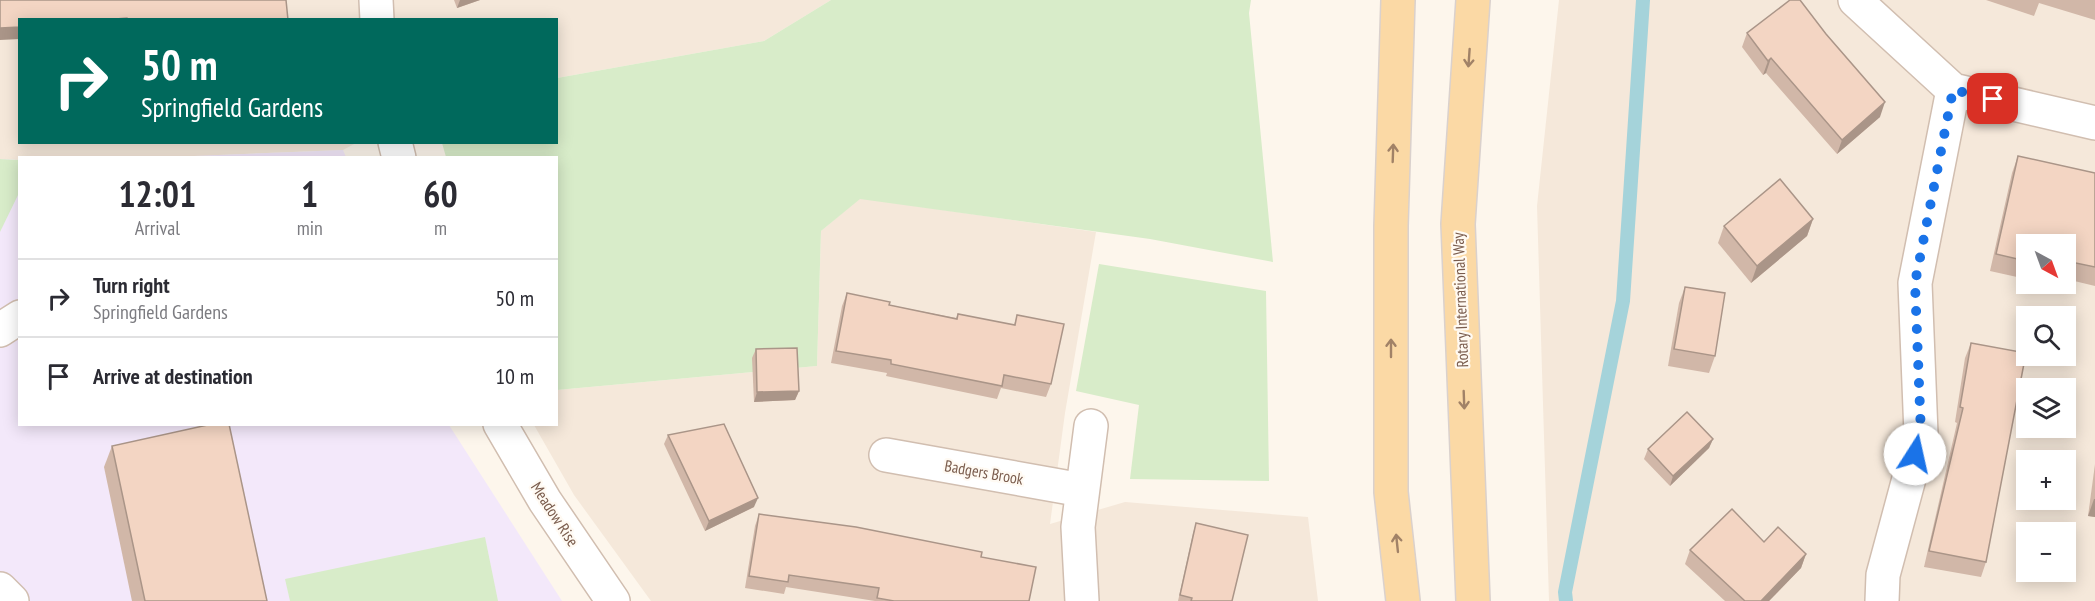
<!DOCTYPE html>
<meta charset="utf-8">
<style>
body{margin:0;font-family:"PT Sans Narrow",sans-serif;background:#f2f2f3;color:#2b2b33;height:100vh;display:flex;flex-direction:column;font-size:22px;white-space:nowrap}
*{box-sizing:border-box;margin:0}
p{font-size:20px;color:#7c7c81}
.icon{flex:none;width:33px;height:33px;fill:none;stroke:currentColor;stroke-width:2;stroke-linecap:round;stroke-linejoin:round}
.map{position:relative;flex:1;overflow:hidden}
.drawer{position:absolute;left:18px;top:156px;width:540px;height:270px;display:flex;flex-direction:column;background:#fff;border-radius:0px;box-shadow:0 3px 15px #0003}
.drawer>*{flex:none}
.hud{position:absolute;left:18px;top:18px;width:540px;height:126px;border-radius:0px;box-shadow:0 3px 15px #0003;background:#00695c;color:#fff;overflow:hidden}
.needle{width:39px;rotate:139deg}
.fabs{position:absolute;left:2016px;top:234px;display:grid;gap:12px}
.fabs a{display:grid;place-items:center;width:60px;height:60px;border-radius:0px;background:#fff;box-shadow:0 3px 15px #0003;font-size:30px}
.pin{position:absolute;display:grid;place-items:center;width:51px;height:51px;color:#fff;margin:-26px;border-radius:12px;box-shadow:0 3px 9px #0006}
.me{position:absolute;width:66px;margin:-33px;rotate:10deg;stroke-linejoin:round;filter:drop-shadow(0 0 4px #0008)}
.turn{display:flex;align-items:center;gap:21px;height:126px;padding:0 24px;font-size:27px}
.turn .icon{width:78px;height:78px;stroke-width:2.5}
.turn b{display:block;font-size:42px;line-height:51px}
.eta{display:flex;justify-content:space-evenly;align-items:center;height:102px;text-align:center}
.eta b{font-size:36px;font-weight:700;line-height:42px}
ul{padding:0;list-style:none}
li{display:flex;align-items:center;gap:18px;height:78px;padding:0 24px;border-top:2px solid #e1e1e2}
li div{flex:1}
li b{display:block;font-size:22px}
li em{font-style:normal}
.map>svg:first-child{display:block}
</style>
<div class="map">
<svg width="2095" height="601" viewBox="0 0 2095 601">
<rect width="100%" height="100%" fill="#fdf6ec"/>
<g fill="#f5e8da" fill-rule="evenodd">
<path d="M 0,0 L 831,0 L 764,41 L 557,78 L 556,20 L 20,20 L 20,142 L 356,143 L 343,150 L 169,157 L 20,158 L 19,160 L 0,159 Z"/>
<path d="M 1559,0 L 2095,0 L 2095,601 L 1549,601 L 1537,206 ZM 2026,244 L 2066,244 L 2066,284 L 2026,284 ZM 2026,316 L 2066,316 L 2066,356 L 2026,356 ZM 2026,388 L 2066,388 L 2066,428 L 2026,428 ZM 2026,460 L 2066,460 L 2066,500 L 2026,500 ZM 2026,532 L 2066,532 L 2066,572 L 2026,572 Z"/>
<path d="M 860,198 L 1096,232 L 1065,413 L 1050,524 L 1125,502 L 1308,517 L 1318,601 L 651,601 L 574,495 L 534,425 L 556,424 L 557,390 L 817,366 L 821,231 Z"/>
</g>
<g fill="#f3e8fa">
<path d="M 343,150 L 346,157 L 169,157 Z"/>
<path d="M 0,159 L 19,160 L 20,424 L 449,425 L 562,601 L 0,601 Z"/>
</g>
<g fill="#d8ecc9">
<path d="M 831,0 L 1251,0 L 1249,13 L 1273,262 L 1150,239 L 860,199 L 821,231 L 817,366 L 557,390 L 556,158 L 446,157 L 442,143 L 556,142 L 557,78 L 764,41 Z"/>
<path d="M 0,159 L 19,160 L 19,193 L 0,232 Z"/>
<path d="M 1099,264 L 1266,291 L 1269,481 L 1130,479 L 1139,405 L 1076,391 Z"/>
<path d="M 485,537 L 498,601 L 290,601 L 285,579 Z"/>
</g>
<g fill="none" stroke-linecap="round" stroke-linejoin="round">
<path stroke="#a5d3da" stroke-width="14" d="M 1566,601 L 1565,592 L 1623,301 L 1643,0"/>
<defs>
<g id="minor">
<path d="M 376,0 L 377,20"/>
<path d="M 1855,0 L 1953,90 L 2095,123"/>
<path d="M 395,142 L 399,158"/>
<path d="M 0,330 L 20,317"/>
<path d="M 500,424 L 545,501 L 613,601"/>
<path d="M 886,455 L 1082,490"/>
<path d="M 0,589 L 12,601"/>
<path d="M 1082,601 L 1078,527 L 1091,426"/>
<path d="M 1882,601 L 1883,575 L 1921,434 L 1915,283 L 1953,90"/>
</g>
<g id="major">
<path d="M 1398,0 L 1391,226 L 1391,492 L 1403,601"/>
<path d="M 1473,601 L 1458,224 L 1473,0"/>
</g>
</defs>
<use href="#minor" stroke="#d1beb0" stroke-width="36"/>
<use href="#major" stroke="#dad1cd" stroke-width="36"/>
<use href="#minor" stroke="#fff" stroke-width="33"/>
<use href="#major" stroke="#fbd9a5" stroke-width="33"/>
</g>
<g fill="#d1b7a8">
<path d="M 454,0 L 480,0 L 457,8 Z"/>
<path d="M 1986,0 L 2095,0 L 2095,20 L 2039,3 L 2034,16 Z"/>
<path d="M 1747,33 L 1880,117 L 1837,154 L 1766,73 L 1763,75 L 1742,47 Z"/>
<path d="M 2018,156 L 2095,173 L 2095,286 L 2066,279 L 2066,244 L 2026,244 L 2026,279 L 1990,271 L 2012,173 Z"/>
<path d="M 1813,219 L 1807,236 L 1751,283 L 1718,243 L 1724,226 Z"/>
<path d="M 1685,287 L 1715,356 L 1709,373 L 1668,366 L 1679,303 Z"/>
<path d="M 847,293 L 889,305 L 956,318 L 958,314 L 1014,325 L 1017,315 L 1051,384 L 1046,397 L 1001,388 L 997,399 L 886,376 L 887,373 L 831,363 L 842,306 Z"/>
<path d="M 1971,343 L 1986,562 L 1981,577 L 1924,567 L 1957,423 L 1955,422 L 1965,358 Z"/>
<path d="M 756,349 L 799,391 L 795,400 L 754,402 L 752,358 Z"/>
<path d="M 668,435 L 754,507 L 705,531 L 664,444 Z"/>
<path d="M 1713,439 L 1709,448 L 1670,486 L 1644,459 L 1648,449 Z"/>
<path d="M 112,446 L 267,601 L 132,601 L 104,467 Z"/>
<path d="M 2095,464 L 2095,517 L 2088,516 Z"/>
<path d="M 759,514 L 981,557 L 1029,601 L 875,601 L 786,587 L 784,594 L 745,588 L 755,526 Z"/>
<path d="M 1196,523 L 1232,601 L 1178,601 L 1193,533 Z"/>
<path d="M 1690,550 L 1806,554 L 1801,568 L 1769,601 L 1725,601 L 1685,564 Z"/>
</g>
<g fill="#aa9588">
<path d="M 460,0 L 480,0 L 457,8 Z"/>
<path d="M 20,27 L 20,39 L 0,40 L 0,28 Z"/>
<path d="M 1771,58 L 1766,73 L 1763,75 L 1768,61 Z"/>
<path d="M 1885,102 L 1880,117 L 1837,154 L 1842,140 Z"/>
<path d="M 1813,219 L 1807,236 L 1751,283 L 1757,266 Z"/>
<path d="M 799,391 L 795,400 L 754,402 L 757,392 Z"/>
<path d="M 1713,439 L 1709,448 L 1670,486 L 1673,476 Z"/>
<path d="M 758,498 L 754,507 L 705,531 L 709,521 Z"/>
<path d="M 2094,499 L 2095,499 L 2095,517 L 2088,516 Z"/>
<path d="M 1806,554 L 1801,568 L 1769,601 L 1761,601 Z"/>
</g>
<g fill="#f3d5c3" stroke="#aa9588" stroke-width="1.5">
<path d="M 0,0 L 286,0 L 288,20 L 128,20 L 127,18 L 103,20 L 20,20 L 20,27 L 0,28 Z"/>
<path d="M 1790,0 L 1800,0 L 1826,34 L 1885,102 L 1842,140 L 1771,58 L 1768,61 L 1747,33 Z"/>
<path d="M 2018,156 L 2095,173 L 2095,267 L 2066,261 L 2066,244 L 2026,244 L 2026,261 L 1996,254 Z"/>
<path d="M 1780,179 L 1813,219 L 1757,266 L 1724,226 Z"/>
<path d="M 1685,287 L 1725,293 L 1715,356 L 1674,349 Z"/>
<path d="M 847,293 L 890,302 L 889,305 L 957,319 L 958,314 L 1015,325 L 1017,315 L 1064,324 L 1051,384 L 1004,375 L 1002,386 L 891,364 L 891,360 L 836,351 Z"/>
<path d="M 1971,343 L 2026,353 L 1986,562 L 1929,551 L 1963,408 L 1960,407 Z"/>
<path d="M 797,348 L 799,391 L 757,392 L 756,349 Z"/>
<path d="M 1687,412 L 1713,439 L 1673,476 L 1648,449 Z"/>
<path d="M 212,424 L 229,424 L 267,601 L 145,601 L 112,446 Z"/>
<path d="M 724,424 L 758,498 L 709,521 L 668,435 Z"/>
<path d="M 1732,509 L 1764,542 L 1778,527 L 1806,554 L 1761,601 L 1745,601 L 1690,550 Z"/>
<path d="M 759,514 L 856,527 L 982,552 L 981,557 L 1036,567 L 1029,601 L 894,601 L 877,598 L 879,588 L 789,575 L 788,582 L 749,576 Z"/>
<path d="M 1196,523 L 1248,535 L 1232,601 L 1191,601 L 1192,598 L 1180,595 Z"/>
</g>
<defs><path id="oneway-shaft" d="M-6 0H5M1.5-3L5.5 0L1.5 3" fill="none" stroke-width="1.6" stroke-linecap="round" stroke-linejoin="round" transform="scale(1.5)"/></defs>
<g stroke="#a18267">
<use href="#oneway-shaft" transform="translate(1469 58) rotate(94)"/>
<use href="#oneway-shaft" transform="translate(1393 153) rotate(-88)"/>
<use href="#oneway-shaft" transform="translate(1391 348) rotate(-90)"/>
<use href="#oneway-shaft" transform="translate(1464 400) rotate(88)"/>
<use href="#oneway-shaft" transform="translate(1397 543) rotate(-96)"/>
</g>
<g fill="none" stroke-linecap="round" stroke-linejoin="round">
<path stroke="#1a73e8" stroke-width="10" stroke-dasharray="0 18" d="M 1915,454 L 1921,434 L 1915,283 L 1953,90 L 1993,99"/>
</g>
<g text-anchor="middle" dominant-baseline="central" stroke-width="4.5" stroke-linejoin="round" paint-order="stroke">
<g font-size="16" fill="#7a5c4d" stroke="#fffaf3">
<text transform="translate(1460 300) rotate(-92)">Rotary International Way</text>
<text transform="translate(984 472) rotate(10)">Badgers Brook</text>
<text transform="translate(555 514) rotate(57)">Meadow Rise</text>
</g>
</g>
</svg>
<div class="fabs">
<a><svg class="needle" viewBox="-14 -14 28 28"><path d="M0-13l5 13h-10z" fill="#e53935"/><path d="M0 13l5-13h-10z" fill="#7c7c81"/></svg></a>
<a><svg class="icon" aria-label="search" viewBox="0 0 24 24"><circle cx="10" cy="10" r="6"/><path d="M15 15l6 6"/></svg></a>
<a><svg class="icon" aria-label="layers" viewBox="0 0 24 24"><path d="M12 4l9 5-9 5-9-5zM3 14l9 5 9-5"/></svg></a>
<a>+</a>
<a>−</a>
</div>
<div class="pin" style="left:1993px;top:99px;background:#d93025"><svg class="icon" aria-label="arrive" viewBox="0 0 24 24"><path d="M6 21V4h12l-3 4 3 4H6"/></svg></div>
<svg class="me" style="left:1915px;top:454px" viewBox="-20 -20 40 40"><circle r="19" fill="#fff"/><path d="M0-13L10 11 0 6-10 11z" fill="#1a73e8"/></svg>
<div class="hud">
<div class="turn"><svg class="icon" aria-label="right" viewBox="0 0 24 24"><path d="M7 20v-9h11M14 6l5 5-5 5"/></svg><div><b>50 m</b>Springfield Gardens</div></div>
</div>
<section class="drawer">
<div class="eta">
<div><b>12:01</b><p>Arrival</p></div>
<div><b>1</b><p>min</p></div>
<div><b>60</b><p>m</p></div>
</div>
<ul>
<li><svg class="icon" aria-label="right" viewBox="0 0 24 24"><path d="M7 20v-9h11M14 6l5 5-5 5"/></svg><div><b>Turn right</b><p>Springfield Gardens</p></div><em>50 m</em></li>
<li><svg class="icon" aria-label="arrive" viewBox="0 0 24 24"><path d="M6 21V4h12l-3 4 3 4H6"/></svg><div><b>Arrive at destination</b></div><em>10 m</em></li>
</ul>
</section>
</div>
